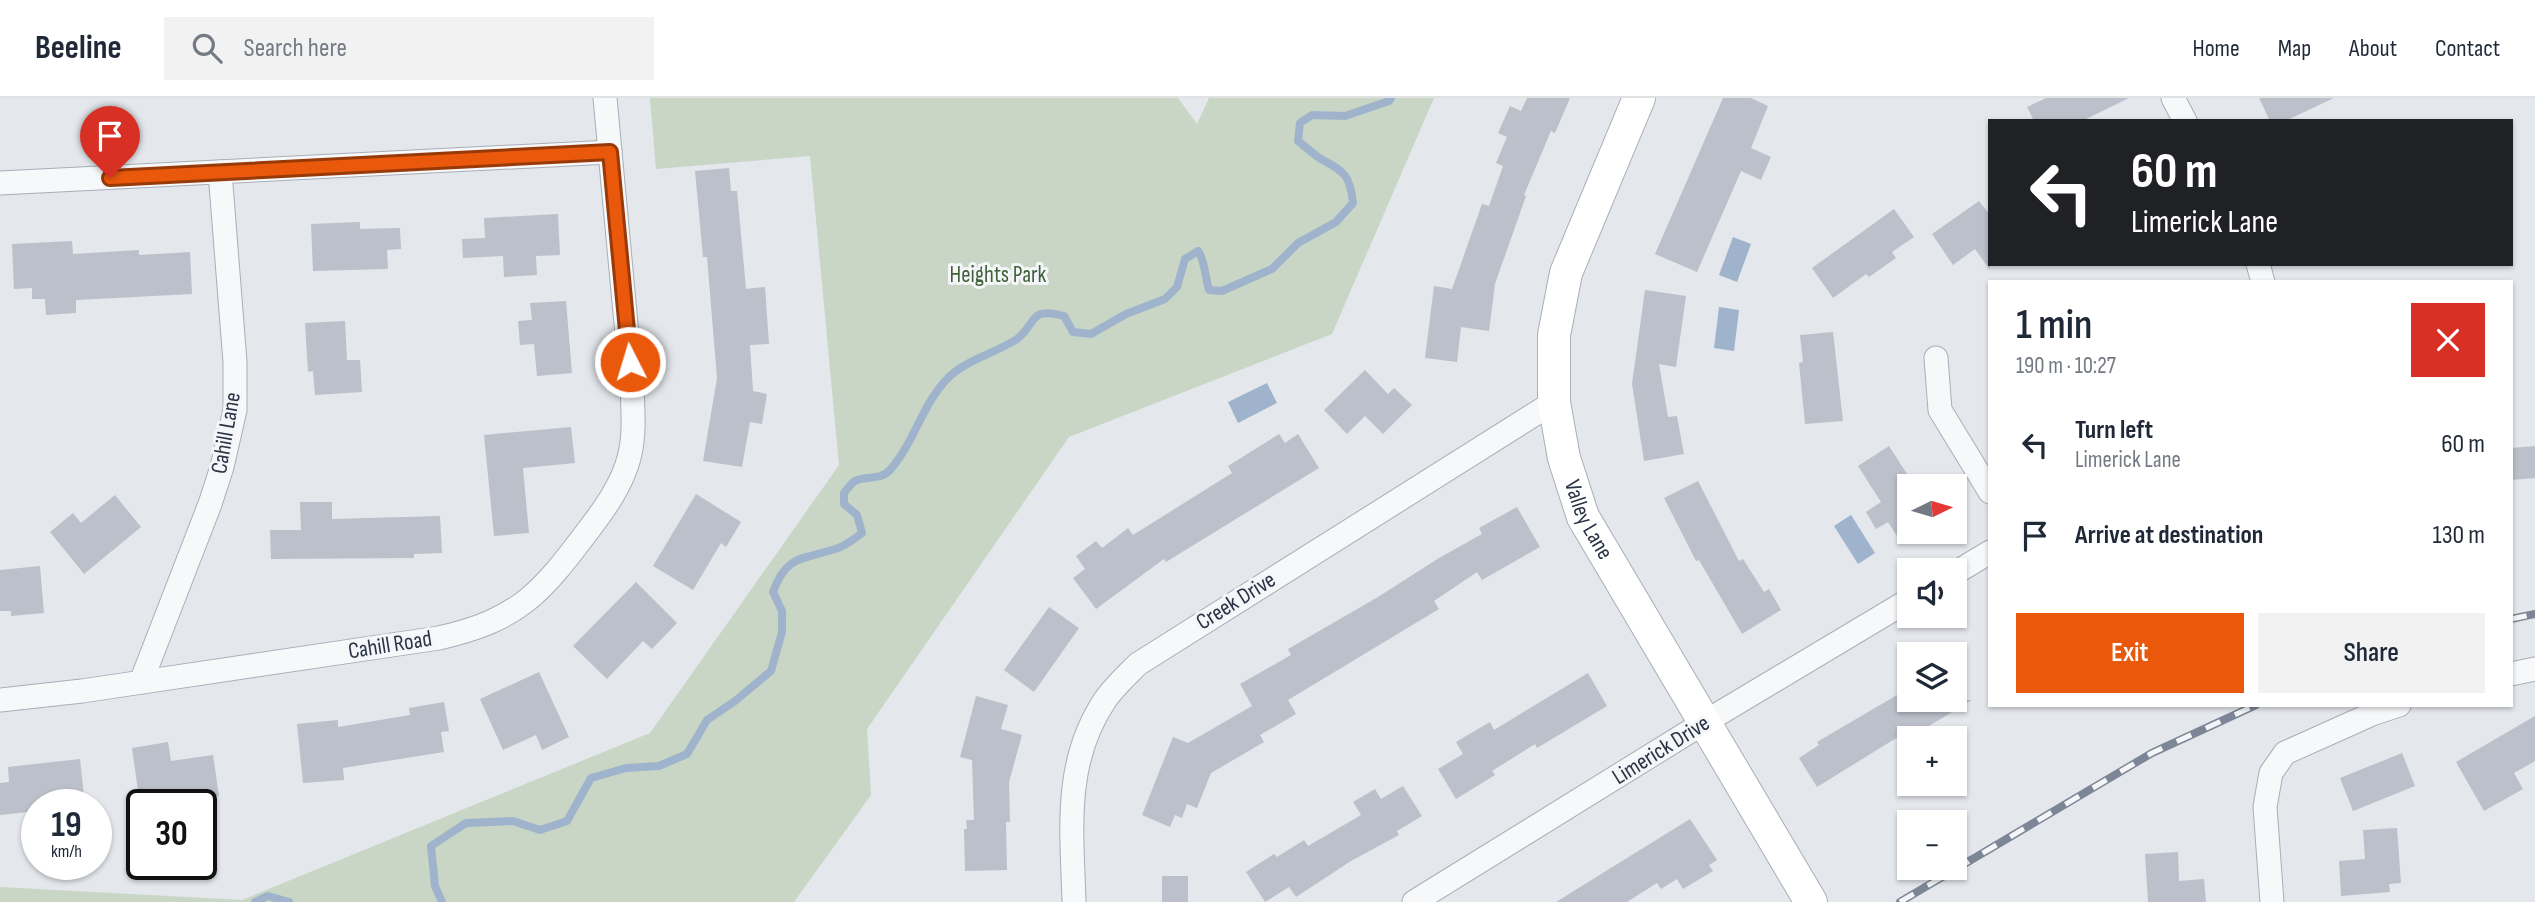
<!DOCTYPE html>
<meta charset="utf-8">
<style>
body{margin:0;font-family:"Sofia Sans Condensed",sans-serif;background:#f2f2f3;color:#1f2937;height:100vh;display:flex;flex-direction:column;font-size:26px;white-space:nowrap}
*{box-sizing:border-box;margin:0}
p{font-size:23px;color:#747a83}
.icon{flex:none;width:38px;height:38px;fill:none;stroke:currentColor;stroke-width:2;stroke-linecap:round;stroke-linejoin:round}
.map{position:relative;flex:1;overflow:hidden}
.details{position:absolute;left:1988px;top:182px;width:525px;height:427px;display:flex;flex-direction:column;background:#fff;border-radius:0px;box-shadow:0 2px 5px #0004}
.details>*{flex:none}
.hud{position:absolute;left:1988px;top:21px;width:525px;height:147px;border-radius:0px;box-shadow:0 2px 5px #0004;background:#202124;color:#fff;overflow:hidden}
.needle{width:46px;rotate:85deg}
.fabs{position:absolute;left:1897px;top:376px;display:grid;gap:14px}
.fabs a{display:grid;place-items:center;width:70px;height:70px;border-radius:0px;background:#fff;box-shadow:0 2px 5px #0004;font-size:35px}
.speed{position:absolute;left:21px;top:691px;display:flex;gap:14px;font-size:35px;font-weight:700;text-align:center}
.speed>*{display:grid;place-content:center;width:91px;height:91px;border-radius:50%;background:#fff;box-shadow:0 2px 5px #0004;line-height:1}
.speed small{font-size:18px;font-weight:400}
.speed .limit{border:4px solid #111;border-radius:10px;background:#fff;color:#111}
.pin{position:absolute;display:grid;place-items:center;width:60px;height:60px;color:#fff;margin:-72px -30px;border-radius:50% 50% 50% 0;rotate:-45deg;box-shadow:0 0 7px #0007}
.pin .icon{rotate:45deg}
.me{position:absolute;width:77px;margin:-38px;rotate:355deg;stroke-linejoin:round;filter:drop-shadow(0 0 5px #0008)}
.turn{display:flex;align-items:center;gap:24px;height:147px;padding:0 28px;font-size:32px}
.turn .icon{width:91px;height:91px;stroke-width:2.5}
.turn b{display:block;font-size:49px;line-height:60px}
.round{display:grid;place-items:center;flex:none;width:74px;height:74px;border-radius:0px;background:#f2f2f3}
.overview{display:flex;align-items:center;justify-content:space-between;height:119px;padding:0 28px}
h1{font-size:42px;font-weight:600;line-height:52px}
.primary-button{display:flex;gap:14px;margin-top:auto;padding:14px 28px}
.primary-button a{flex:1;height:80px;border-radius:0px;background:#ea580c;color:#fff;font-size:28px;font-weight:600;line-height:80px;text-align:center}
.primary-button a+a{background:#f2f2f3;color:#1f2937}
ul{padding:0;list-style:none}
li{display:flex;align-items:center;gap:21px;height:91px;padding:0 28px}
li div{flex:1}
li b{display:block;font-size:26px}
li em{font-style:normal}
header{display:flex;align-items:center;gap:42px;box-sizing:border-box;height:98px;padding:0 35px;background:#fff;border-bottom:2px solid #e0e1e3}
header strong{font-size:33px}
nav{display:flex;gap:38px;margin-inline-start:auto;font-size:24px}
.search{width:490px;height:63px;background:#f2f2f3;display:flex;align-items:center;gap:18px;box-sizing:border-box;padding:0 24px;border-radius:0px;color:#747a83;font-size:26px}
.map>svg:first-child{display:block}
</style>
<header>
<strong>Beeline</strong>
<div class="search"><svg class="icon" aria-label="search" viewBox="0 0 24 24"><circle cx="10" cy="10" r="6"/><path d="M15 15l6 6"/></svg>Search here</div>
<nav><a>Home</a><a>Map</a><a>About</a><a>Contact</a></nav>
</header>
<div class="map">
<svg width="2535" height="804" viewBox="0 0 2535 804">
<rect width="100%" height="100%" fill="#e4e7ec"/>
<path fill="#c9d6c5" d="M 650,0 L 1178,0 L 1197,26 L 1209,0 L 1434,0 L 1332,236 L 1069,339 L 867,631 L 871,697 L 794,804 L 0,804 L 0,789 L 242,802 L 650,635 L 839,367 L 810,58 L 656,71 Z"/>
<g fill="#9fb4cc">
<path d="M 1733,139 L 1751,146 L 1737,184 L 1719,177 Z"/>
<path d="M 1719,209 L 1739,212 L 1734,253 L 1714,250 Z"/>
<path d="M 1267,285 L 1277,305 L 1238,325 L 1228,304 Z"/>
<path d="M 1851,417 L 1875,455 L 1858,466 L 1834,428 Z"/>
</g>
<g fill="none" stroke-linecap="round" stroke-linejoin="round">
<g stroke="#9fb4cc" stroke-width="8">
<path d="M 255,804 L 268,798 L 289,804"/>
<path d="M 442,804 L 435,788 L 431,748 L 466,725 L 513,723 L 540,732 L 567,723 L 591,680 L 626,670 L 659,668 L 687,656 L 707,622 L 735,603 L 771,573 L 782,534 L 782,513 L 773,494 C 787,455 804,462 838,450 C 847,447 855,440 862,435 L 857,417 L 844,406 L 844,395 C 847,391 851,386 855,383 C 866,377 880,383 890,372 C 914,345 922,307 947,281 C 963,263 996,255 1017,241 C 1037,226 1028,208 1064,218 L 1073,234 L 1091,236 L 1126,216 L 1165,201 L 1177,189 L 1185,161 L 1198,153 C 1205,162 1205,179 1209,192 L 1222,193 L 1272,171 L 1298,145 L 1336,124 L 1353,105 C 1350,77 1345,74 1321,61 C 1313,56 1306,49 1298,43 L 1300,25 L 1312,17 L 1345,18 L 1389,3 L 1391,0"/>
</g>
</g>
<g fill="#bbc0ca">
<path d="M 1527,0 L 1570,0 L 1555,35 L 1551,33 L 1524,97 L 1526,98 L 1495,186 L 1489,233 L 1461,229 L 1457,264 L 1425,260 L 1434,188 L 1452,191 L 1482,106 L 1489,108 L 1503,68 L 1496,65 L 1507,39 L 1498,35 L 1510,8 L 1521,13 Z"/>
<path d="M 1723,0 L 1751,0 L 1768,8 L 1751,50 L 1771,59 L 1761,82 L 1741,73 L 1697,174 L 1655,156 Z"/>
<path d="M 2046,0 L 2129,0 L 2082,23 L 2034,23 L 2027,9 Z"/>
<path d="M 2259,0 L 2334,0 L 2285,23 L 2270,23 Z"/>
<path d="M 729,70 L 731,93 L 737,93 L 746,191 L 765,189 L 769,246 L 750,247 L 753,293 L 767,296 L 762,326 L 750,324 L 742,369 L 703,363 L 717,280 L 707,159 L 703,159 L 695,73 Z"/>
<path d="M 1979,103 L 1990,117 L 1990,172 L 1975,151 L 1953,167 L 1932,136 Z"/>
<path d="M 1894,111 L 1914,139 L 1892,154 L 1896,160 L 1869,179 L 1866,176 L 1833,200 L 1812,170 Z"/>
<path d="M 558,116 L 560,157 L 536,158 L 537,177 L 504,179 L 503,158 L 463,160 L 462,141 L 485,140 L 484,120 Z"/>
<path d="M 360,124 L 360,131 L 400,130 L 401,151 L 387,152 L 388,171 L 313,173 L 311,126 Z"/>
<path d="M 72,143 L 73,156 L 139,152 L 139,157 L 190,154 L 192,196 L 76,202 L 76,215 L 46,217 L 45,201 L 32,201 L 32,190 L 14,191 L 12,146 Z"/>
<path d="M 1645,192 L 1686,198 L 1676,269 L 1659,266 L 1668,319 L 1677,318 L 1684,356 L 1644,363 L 1632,286 Z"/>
<path d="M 566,203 L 572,275 L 537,278 L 534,246 L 520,247 L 518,223 L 532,222 L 530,205 Z"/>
<path d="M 345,223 L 347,262 L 360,262 L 362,294 L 315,297 L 313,273 L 308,274 L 305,225 Z"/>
<path d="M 1833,234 L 1843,323 L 1805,326 L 1799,265 L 1803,264 L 1800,237 Z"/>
<path d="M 1365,272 L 1388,296 L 1394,290 L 1412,307 L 1383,336 L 1365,318 L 1347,336 L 1324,312 Z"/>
<path d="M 571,329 L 575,365 L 523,370 L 529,435 L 494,438 L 484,337 Z"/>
<path d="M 1279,336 L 1285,345 L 1298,336 L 1319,370 L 1166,464 L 1164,461 L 1096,511 L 1073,480 L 1085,471 L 1076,458 L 1096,443 L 1102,450 L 1128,430 L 1133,437 L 1232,375 L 1228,368 Z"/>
<path d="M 1889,348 L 1909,379 L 1909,430 L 1897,438 L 1888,424 L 1876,431 L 1866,414 L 1881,404 L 1858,368 Z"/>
<path d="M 2535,348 L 2535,380 L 2511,382 L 2511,350 Z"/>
<path d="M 1698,383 L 1739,463 L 1743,461 L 1764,494 L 1769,491 L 1781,512 L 1742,536 L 1699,462 L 1696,463 L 1664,400 Z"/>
<path d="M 696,396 L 741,424 L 726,449 L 721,445 L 693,492 L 653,468 Z"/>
<path d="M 115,397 L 141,429 L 84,476 L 50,434 L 73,415 L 81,425 Z"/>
<path d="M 300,404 L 332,404 L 332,421 L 440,418 L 442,455 L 414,456 L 414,460 L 271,461 L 270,432 L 301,432 Z"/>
<path d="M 1517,409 L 1540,449 L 1482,482 L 1477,474 L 1434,503 L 1439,511 L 1288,602 L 1296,616 L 1260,637 L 1264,644 L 1211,675 L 1197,710 L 1187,706 L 1182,720 L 1175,717 L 1170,729 L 1142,717 L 1173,639 L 1188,645 L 1252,608 L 1240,586 L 1291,557 L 1288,551 L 1378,499 L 1439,460 L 1482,436 L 1479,430 Z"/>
<path d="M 40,468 L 44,515 L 11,518 L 11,513 L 0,513 L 0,472 Z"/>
<path d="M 636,484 L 677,525 L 652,551 L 643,543 L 607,581 L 573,548 Z"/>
<path d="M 1049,509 L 1079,530 L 1034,594 L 1004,572 Z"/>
<path d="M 539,574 L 569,639 L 542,652 L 536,637 L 503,652 L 480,601 Z"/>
<path d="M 1588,575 L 1607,608 L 1537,650 L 1535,646 L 1492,673 L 1495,677 L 1456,701 L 1438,671 L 1463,656 L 1456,644 L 1490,624 L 1494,632 Z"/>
<path d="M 1909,590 L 1909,602 L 1972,602 L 1909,640 L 1906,634 L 1817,689 L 1799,660 L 1819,647 L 1817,644 Z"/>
<path d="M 976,598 L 1008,607 L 1001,631 L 1022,637 L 1009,684 L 1010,724 L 1006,724 L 1007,772 L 965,773 L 964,731 L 967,731 L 966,722 L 974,722 L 972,662 L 960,659 Z"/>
<path d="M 444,604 L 449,633 L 441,634 L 444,654 L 343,670 L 344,682 L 303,685 L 297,626 L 338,622 L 338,629 L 410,617 L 409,610 Z"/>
<path d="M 2535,618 L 2535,663 L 2514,675 L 2523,691 L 2484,713 L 2456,664 Z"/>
<path d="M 168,644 L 171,663 L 213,657 L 219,698 L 182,703 L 183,707 L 140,707 L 132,650 Z"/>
<path d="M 2402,655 L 2415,688 L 2353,713 L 2340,680 Z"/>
<path d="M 80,661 L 85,707 L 37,707 L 37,713 L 0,717 L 0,685 L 9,684 L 8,669 Z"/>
<path d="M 1403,688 L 1422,718 L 1397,733 L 1399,737 L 1351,763 L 1296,799 L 1289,789 L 1265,804 L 1246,774 L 1274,756 L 1277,759 L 1304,742 L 1308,748 L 1361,717 L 1353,704 L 1375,691 L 1381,701 Z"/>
<path d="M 1690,721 L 1717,762 L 1709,767 L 1713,773 L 1683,791 L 1677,781 L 1661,791 L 1657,785 L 1627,804 L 1556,804 Z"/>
<path d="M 2397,730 L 2401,785 L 2389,786 L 2390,794 L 2341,798 L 2339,763 L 2365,761 L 2363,732 Z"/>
<path d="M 2178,754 L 2179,783 L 2204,781 L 2206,804 L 2148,804 L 2145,756 Z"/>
<rect x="1162" y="778" width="26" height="26"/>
</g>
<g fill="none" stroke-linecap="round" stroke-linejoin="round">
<defs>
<g id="street">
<path d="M 2173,0 L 2185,23"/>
<path d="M 0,85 L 610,54"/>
<path d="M 2258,166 L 2263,184"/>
<path d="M 1936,260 L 1940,312 L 1990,394"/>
<path d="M 1955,475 L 1990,454"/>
<path d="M 2511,576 L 2535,571"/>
<path d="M 141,584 L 210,406 L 222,369 L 235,312 L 235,264 L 220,74"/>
<path d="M 0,602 L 82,593 L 439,540 C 521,521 541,495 590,430 C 606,409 622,386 629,360 C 635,337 633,314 632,290 L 605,0"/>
<path d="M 1074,804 C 1072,732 1063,665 1105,602 C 1114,589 1127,577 1138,566 L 1554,304"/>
<path d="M 1414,804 L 1705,624 L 1909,502"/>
<path d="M 2272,804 L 2265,709 L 2271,675 L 2285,655 L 2372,616 L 2399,607"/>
</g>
<g id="secondary">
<path id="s1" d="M 1639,0 L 1566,175 L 1554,237 L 1554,304 L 1564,360 L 1583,419 L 1811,804"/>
</g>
</defs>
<use href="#street" stroke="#a9aeb7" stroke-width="25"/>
<use href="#secondary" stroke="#a9aeb7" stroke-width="34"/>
<use href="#street" stroke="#f7f8fa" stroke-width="23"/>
<use href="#secondary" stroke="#fff" stroke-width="32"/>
<defs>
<g id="rail">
<path d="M 2511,521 L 2535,516"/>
<path d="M 1900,804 L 2152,655 L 2256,607"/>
</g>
</defs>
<use href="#rail" stroke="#7d8696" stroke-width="8"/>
<use href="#rail" stroke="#f4f6f9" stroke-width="5" stroke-dasharray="16" stroke-linecap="butt"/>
</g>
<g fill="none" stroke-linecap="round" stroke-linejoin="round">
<defs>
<path id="route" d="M 110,80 L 610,54 L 630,264"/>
</defs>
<use href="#route" stroke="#983908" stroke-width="18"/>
<use href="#route" stroke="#ea580c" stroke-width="12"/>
</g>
<g text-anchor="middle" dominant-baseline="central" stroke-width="6" stroke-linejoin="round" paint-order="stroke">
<g font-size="23" fill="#3f6138" stroke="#f4f6f9">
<text x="998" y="177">Heights Park</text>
</g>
<g font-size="23" fill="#2b3445" stroke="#f4f6f9">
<text transform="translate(226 335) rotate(-80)">Cahill Lane</text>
<text stroke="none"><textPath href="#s1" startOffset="443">Valley Lane</textPath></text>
<text transform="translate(1236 503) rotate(-32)">Creek Drive</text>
<text transform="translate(390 547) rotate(-9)">Cahill Road</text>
<text transform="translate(1661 652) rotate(-32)">Limerick Drive</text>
</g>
</g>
</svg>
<div class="fabs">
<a><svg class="needle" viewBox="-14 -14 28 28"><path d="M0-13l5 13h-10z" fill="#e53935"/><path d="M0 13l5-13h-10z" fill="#747a83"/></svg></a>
<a><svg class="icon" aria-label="sound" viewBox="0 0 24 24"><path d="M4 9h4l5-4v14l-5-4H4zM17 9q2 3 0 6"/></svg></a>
<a><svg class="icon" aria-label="layers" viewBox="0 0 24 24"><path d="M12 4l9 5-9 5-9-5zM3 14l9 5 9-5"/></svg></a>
<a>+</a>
<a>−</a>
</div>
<div class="speed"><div>19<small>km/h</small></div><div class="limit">30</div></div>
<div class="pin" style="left:110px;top:80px;background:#d93025"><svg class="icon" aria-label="arrive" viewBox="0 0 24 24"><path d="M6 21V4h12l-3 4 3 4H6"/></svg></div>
<svg class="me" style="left:630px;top:264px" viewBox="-20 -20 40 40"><circle r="17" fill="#ea580c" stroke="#fff" stroke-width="3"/><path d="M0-11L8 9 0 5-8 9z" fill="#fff"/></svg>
<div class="hud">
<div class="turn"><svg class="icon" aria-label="left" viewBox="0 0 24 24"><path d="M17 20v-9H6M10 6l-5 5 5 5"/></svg><div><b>60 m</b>Limerick Lane</div></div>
</div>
<section class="details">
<div class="overview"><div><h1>1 min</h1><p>190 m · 10:27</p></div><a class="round" style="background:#d93025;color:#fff"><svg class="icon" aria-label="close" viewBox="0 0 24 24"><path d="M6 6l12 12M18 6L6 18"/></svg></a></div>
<ul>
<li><svg class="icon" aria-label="left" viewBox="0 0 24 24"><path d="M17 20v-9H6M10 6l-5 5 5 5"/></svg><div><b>Turn left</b><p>Limerick Lane</p></div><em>60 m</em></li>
<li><svg class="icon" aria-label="arrive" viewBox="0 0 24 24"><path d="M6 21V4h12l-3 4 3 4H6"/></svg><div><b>Arrive at destination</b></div><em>130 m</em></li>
</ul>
<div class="primary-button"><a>Exit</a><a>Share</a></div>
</section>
</div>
